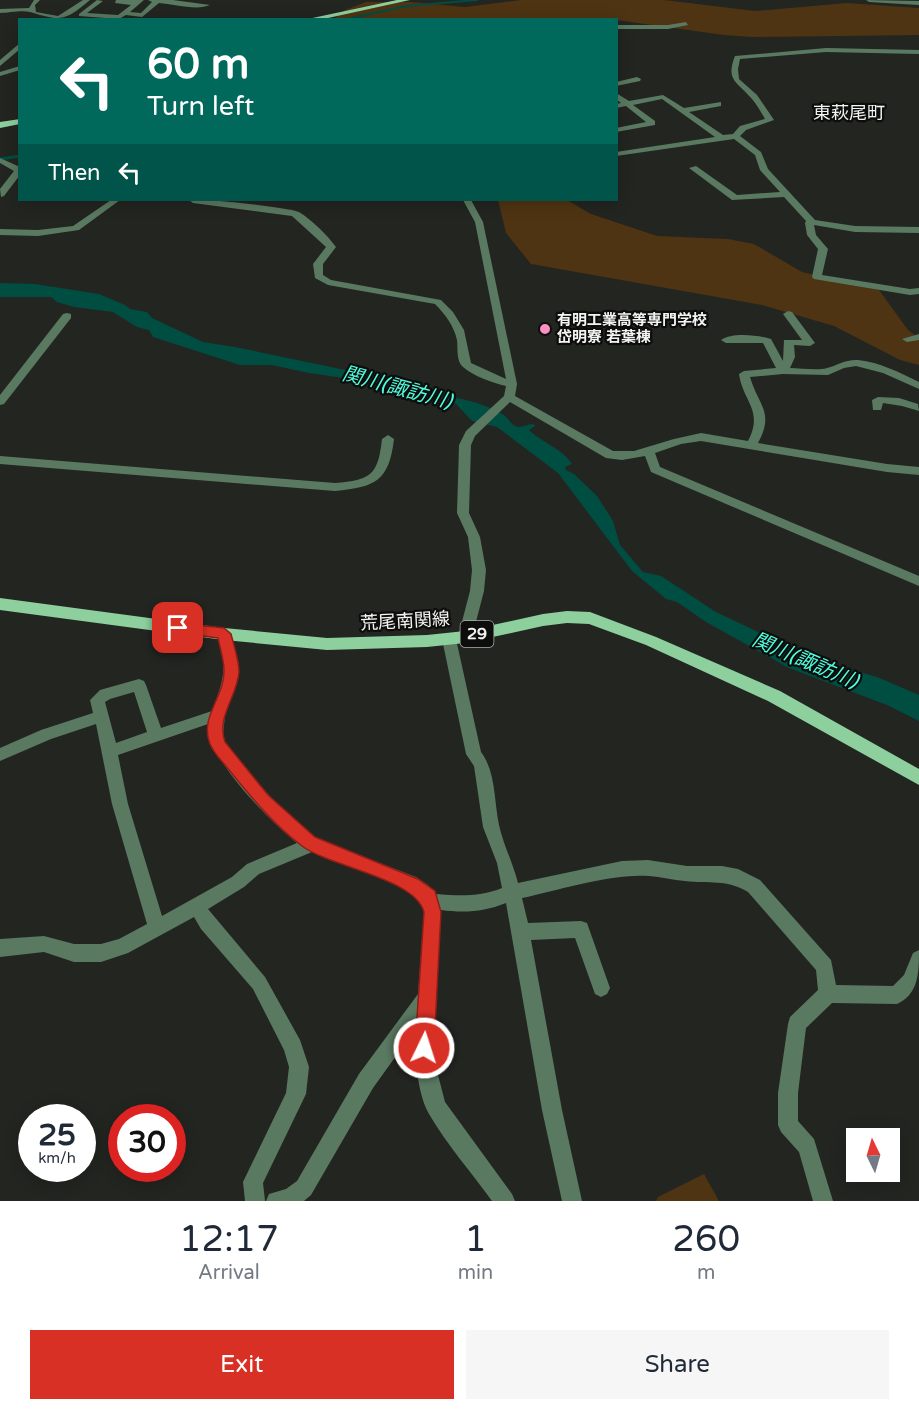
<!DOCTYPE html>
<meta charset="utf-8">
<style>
body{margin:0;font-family:"Varela Round","Noto Sans JP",sans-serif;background:#f6f6f7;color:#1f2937;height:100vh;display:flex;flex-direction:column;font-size:22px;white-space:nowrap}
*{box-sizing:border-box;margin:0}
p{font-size:20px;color:#747a83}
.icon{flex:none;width:33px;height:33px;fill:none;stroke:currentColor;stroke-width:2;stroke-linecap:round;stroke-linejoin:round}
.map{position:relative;height:1201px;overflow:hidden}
.sheet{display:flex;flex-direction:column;background:#fff;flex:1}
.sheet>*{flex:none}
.banner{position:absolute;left:18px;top:18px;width:600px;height:183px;border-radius:0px;box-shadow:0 3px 15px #0003;background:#00695c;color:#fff;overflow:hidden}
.needle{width:39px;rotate:355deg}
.tools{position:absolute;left:846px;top:1128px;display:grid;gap:12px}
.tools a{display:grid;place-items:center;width:54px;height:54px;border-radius:0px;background:#fff;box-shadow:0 3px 15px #0003;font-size:30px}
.speed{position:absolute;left:18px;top:1104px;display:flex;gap:12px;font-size:30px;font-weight:700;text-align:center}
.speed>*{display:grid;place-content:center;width:78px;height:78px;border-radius:50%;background:#fff;box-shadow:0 3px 15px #0003;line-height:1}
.speed small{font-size:15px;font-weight:400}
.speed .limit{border:9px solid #d22;background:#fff;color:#111}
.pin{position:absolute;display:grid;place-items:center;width:51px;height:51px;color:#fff;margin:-26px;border-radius:12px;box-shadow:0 3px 9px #0006}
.me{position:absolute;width:66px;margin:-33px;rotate:4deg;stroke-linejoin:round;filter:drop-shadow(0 0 4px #0008)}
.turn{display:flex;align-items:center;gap:21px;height:126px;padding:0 30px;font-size:27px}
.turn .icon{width:78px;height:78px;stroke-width:2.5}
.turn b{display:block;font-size:42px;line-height:51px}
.then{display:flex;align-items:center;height:57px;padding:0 30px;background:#0003;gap:12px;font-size:22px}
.eta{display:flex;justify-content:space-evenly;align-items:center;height:102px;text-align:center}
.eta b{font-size:36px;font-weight:600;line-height:42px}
.action{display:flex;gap:12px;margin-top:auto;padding:12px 30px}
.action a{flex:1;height:69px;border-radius:0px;background:#d93025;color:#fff;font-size:24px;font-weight:600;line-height:69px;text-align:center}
.action a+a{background:#f6f6f7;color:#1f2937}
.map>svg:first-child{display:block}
</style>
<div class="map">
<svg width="919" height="1201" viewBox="0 0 919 1201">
<rect width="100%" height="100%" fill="#232521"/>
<g fill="#4e3412">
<path d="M 521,0 L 664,0 L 755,11 L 847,3 L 919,8 L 919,35 L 752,37 L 724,35 L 616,20 L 333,20 L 345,10 L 366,2 L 411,2 L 465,7 Z"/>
<path d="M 498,200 L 567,200 L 591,214 L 657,236 L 728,239 L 754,244 L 802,272 L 879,290 L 908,330 L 919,338 L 919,365 L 900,360 L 834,326 L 762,305 L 531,264 L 506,233 Z"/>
<path d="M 704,1174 L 719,1201 L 656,1201 L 658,1197 Z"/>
</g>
<path fill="#004d42" d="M 0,283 L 35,284 L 99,294 L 125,305 L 130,309 L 147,312 L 152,318 L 203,342 L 235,347 L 437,389 L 447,393 L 452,398 C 462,397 496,408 505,416 C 509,419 512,427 519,427 C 524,427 528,424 533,424 L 535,426 L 529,430 C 541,442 563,449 572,464 L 565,467 L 566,470 L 574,474 L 597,496 L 613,521 L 620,545 L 643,572 L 661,576 L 716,612 L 786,645 L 802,655 L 877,677 L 919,695 L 919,721 L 887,705 L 789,668 L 706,622 L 677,602 L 666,599 L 632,571 L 558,473 L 497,427 L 472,421 L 456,404 L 412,388 L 309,373 L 272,365 L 240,365 L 153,337 L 149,330 L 137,327 L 113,312 L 74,307 L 57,302 L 51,297 L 0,297 Z"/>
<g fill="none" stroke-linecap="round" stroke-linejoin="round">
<path stroke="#004d42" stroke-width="2" d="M 343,20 L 407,6 L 477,0"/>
<path stroke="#004d42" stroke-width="3" d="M 0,159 L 20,156"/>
<g fill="#5a7961" fill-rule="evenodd">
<path d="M 34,0 L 40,0 L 35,5 L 36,12 L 58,16 L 83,0 L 90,0 C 64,22 60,21 30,12 C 22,10 8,13 0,13 L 0,9 L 29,8 Z"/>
<path d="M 97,0 L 103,1 L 87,13 L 118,15 L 131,5 L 115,3 L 116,0 L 144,0 L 130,12 L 141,13 L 152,2 L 148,0 L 173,0 L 210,5 C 197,11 174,4 159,3 L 142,17 L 126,15 L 119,19 L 79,16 L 79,14 Z"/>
<path d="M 866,0 L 919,1 L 919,5 L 869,2 Z"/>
<path d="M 686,22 L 688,25 L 668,29 L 616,29 L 616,25 L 668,25 Z"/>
<path d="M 20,43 L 20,49 L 0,66 L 0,60 Z"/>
<path d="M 826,48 L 919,50 L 919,54 L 826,52 L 740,59 L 738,69 L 739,79 L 757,95 L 774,120 L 746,130 L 740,136 L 761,152 L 768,169 L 815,220 L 855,226 L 919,227 L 919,233 L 855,232 L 814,225 L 816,235 L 828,249 L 822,275 L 910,289 L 919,288 L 919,294 L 910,295 L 814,279 L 812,277 L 818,249 L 807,235 L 805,223 L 806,221 L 784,197 L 732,200 L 689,168 L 696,166 L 737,195 L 780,192 L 760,170 L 755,155 L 734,139 L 616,156 L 616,152 L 715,137 L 662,99 L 633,105 L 655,121 L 655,125 L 616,132 L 616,128 L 646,122 L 626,106 L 616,108 L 616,104 L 621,103 L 616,99 L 616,93 L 629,101 L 663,95 L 684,108 L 721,102 L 721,106 L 689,112 L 723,135 L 733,134 L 740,126 L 765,119 C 761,112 757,105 752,99 C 738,82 725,81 735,56 Z"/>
<path d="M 20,66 L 20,70 L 0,76 L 0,72 Z"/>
<path d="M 637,77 L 641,79 L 640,81 L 616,86 L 616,82 Z"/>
<path d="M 0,158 L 20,167 L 20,175 L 4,196 L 1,197 L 0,189 L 14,171 L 0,163 Z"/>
<path d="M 111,200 L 120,200 L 79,230 L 38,236 L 0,235 L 0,229 L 38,230 L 73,226 Z"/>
<path d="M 189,200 C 202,198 288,207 299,212 C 312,220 327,235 336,247 L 323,264 L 323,275 L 331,280 L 441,300 L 453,312 L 464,330 L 471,363 L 506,379 L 475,222 L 463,200 L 471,200 L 483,222 L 517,384 L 515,396 L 613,451 L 634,451 L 674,439 L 701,433 L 748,441 C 764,410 743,402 739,374 L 744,371 L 776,368 L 763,343 L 726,343 L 721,340 C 732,332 758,335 771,339 L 783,361 L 784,340 L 802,340 L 783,314 L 788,311 L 792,312 L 815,343 L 810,346 L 794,345 L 795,357 L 790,368 C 801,368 817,371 827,368 C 838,365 846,359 858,360 C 880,362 900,373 919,382 L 919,389 L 883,373 L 856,366 L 844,368 L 828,375 L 783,374 L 750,377 C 758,405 775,412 758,443 L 887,464 L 919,467 L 919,475 L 887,472 L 701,441 L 681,444 L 655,453 L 660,467 L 919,576 L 919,586 L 651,472 L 645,456 L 622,460 L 606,458 L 510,402 L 475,436 L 471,445 L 469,513 L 480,537 L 486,570 L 484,591 L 472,637 L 470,641 L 460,641 L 458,637 L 470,591 L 472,570 L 468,537 L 457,513 L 459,445 L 466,431 L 504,396 L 506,386 C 493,383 473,376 463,367 C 456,361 458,349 457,340 C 454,326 445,314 435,304 L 328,285 L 315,278 L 313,264 L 326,247 L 292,216 L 193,203 Z"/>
<path d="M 67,313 L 71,314 L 71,318 L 4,404 L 0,405 L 0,395 L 63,314 Z"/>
<path d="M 919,334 L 919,340 L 907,342 L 902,339 Z"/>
<path d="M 878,397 L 899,398 L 918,404 L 919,411 L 902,406 L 883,403 L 881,410 L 873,410 L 872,400 Z"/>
<path d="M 388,435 L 394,439 C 389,481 376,487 335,491 L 0,464 L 0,456 L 335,483 C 371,480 378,475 382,439 Z"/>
<path d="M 224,629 L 229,630 L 231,634 L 239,665 L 238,679 L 225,716 L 223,734 L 225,741 L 239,762 L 280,807 L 315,838 L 416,877 L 428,885 L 436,894 C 459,896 480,897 502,888 L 497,863 L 483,827 L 474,766 L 466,754 L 442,639 L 444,635 L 454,635 L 456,639 L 481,752 C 496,772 494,801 499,825 C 503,844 513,863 518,883 L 622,861 L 648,860 L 687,866 L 722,866 L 738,869 L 760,880 L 831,960 L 836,985 L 893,986 L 904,975 L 913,953 L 919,950 C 919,972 919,994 897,1004 L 832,1003 L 806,1028 L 798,1093 L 798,1121 L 814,1139 L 833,1201 L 813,1201 L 799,1152 L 781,1132 L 778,1125 L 778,1093 L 788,1024 L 790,1017 L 818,990 L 816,970 L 748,892 C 727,879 709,884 685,881 C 673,880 661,877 649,876 C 612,873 559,890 522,898 L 528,923 L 581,921 L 587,923 L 610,988 L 607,994 L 601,997 L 595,994 L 575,938 L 531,940 L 562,1110 L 582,1201 L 562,1201 L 542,1110 L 506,903 C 484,912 464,913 441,910 L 433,1049 L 438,1075 L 445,1102 L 512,1194 L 515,1201 L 492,1201 C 472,1173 447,1145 429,1114 C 417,1093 414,1053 416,1028 L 373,1088 L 311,1195 L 304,1201 L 266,1201 L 269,1194 L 286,1189 L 297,1181 L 359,1074 L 418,994 L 424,912 C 424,912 422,903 422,903 C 412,883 335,863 312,852 L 259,874 L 244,887 L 208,909 L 265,977 L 300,1040 L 309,1067 L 306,1094 L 263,1183 L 265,1201 L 245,1201 L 243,1182 L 286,1093 L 289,1067 L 284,1050 L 253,989 L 201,929 L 194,917 L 128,953 L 101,962 L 74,962 L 44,952 L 0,957 L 0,939 L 44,936 L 74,944 L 101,944 L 119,939 L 147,924 L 112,804 L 96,724 L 51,739 L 0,761 L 0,748 L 41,730 L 93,713 L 90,700 L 100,690 L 139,679 L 144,681 L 146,685 L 161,728 L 212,711 C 225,676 227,670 217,634 L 219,630 ZM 134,692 L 147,732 L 116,743 L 105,702 L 110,699 ZM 208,724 C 207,759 270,821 297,843 L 247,864 L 232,877 L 162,916 L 128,804 L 118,755 Z"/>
</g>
<g fill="#8dd09e" fill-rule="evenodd">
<path d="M 397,0 L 410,0 L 319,20 L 303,20 Z"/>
<path d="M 20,119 L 20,124 L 0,128 L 0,122 Z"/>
<path d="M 0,598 L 224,628 L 327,638 L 427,635 L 465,631 L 543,614 L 567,611 L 590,612 L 656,637 L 780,691 L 919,769 L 919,785 L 768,701 L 646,645 L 589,624 L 567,623 L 543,626 L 465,643 L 427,647 L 327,650 L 224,640 L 0,610 Z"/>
</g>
</g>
<path fill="#d93025" stroke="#8d1f18" stroke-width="1.5" d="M 178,623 L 224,628 L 231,634 C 234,646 239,660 239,672 C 237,697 216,717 225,742 L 268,795 L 315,837 L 418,879 L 435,891 L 441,912 L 434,1048 L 431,1055 L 424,1058 L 418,1055 L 415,1048 L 424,912 C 415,878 330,867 302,846 C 274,825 251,797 229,770 C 223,762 214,754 210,744 C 199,717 225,697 224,670 C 224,660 220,648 218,638 L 173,632 L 171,628 L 173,624 Z"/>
<circle fill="#fc8fc3" stroke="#0d0d0c" stroke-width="2" cx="545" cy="329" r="6"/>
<g text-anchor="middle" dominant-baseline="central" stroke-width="4.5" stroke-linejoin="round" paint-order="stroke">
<g font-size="15" font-weight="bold" fill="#f3f4f1" stroke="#0d0d0c" text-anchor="start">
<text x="557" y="320">有明工業高等専門学校<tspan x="557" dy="17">岱明寮 若葉棟</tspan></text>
</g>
<rect fill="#0d0d0c" stroke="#aeafac" stroke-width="1.5" x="460.5" y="621" width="33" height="26" rx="4.5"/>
<g font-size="16" font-weight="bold" fill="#f3f4f1">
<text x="477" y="634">29</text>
</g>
<g font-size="18" fill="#f3f4f1" stroke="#0d0d0c">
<text x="849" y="113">東萩尾町</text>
</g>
<g font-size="18" fill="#f3f4f1" stroke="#0d0d0c">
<text transform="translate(405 621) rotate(-3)">荒尾南関線</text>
</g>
<g font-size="20" font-style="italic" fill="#4efcde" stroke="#0d0d0c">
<text transform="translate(397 388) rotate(15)">関川(諏訪川)</text>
<text transform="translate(805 661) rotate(23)">関川(諏訪川)</text>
</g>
</g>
</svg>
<div class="tools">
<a><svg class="needle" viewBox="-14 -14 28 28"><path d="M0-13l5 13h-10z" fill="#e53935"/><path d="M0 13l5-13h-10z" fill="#747a83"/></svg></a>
</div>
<div class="speed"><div>25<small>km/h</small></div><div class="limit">30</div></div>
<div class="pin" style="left:178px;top:628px;background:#d93025"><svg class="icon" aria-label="arrive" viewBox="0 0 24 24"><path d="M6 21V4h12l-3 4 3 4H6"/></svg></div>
<svg class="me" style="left:424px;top:1048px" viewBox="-20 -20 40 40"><circle r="17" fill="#d93025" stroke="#fff" stroke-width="3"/><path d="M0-11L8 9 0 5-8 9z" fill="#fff"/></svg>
<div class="banner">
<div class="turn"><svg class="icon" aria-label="left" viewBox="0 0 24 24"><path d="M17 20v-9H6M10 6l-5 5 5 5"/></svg><div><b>60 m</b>Turn left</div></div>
<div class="then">Then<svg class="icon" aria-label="left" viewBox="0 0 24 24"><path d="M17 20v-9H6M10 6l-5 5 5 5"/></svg></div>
</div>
</div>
<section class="sheet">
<div class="eta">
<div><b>12:17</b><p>Arrival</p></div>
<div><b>1</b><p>min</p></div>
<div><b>260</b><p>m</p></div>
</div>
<div class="action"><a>Exit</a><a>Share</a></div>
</section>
